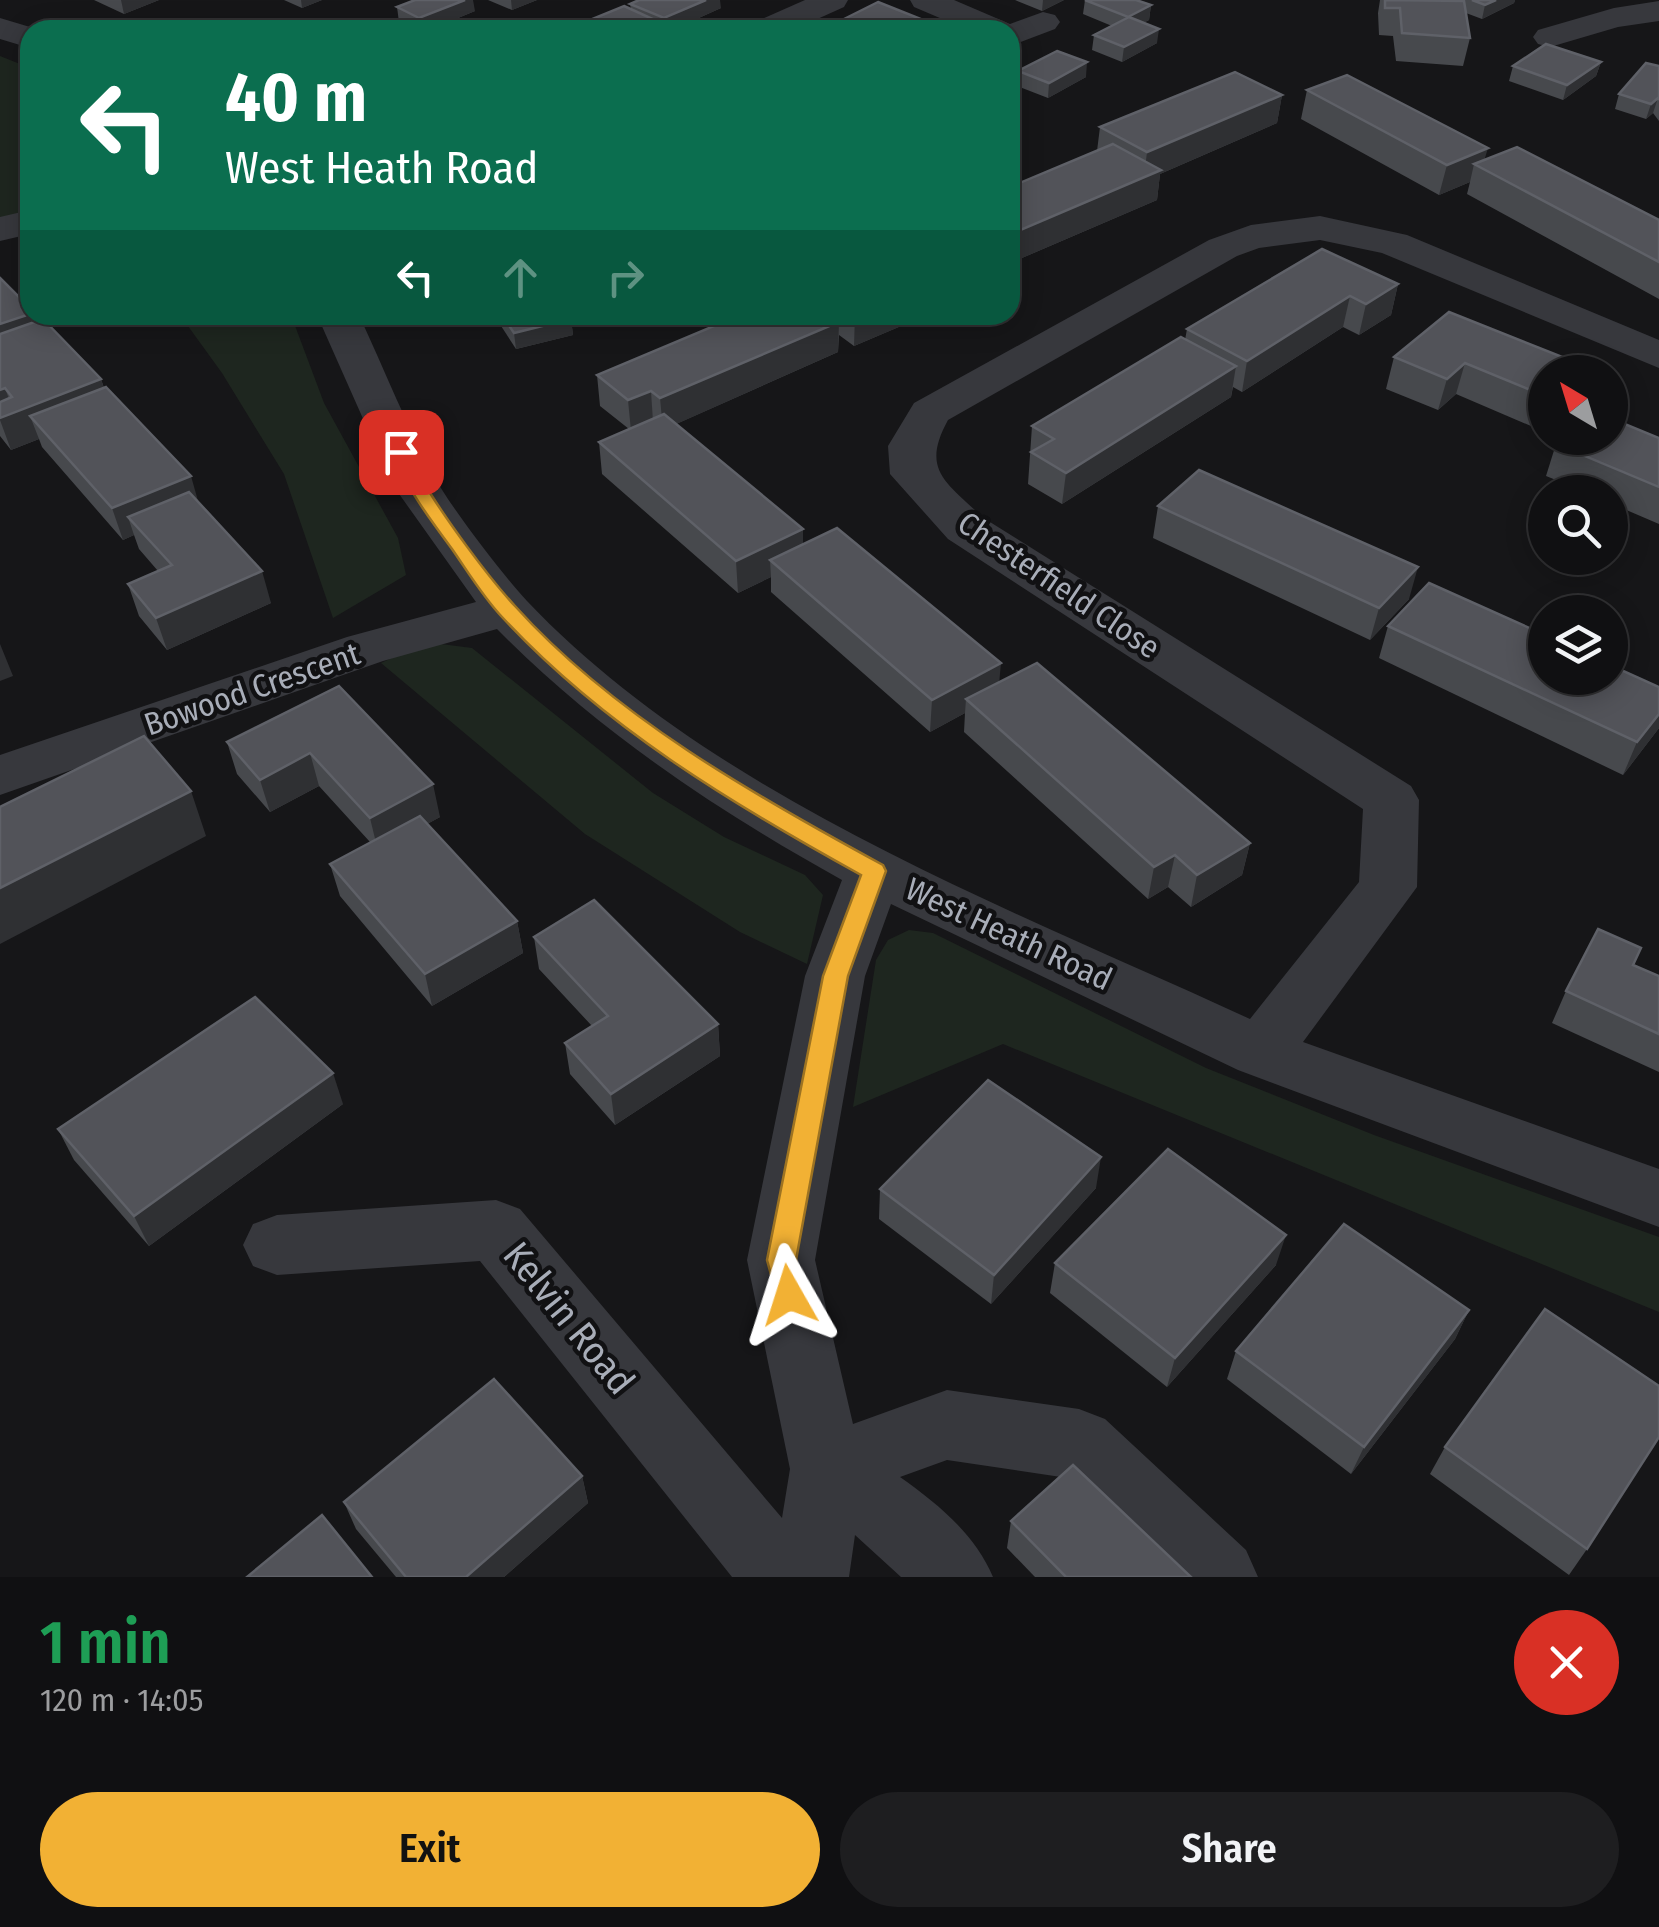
<!DOCTYPE html>
<meta charset="utf-8">
<style>
body{margin:0;font-family:"Fira Sans Condensed",sans-serif;background:#1e1e20;color:#f1f3f6;height:100vh;display:flex;flex-direction:column;font-size:38px;white-space:nowrap}
*{box-sizing:border-box;margin:0}
p{font-size:32px;color:#9c9d9f}
.icon{flex:none;width:55px;height:55px;fill:none;stroke:currentColor;stroke-width:2;stroke-linecap:round;stroke-linejoin:round}
.map{position:relative;height:1577px;overflow:hidden}
.panel{display:flex;flex-direction:column;background:#101012;flex:1}
.panel>*{flex:none}
.guide{position:absolute;left:20px;top:20px;width:1000px;height:305px;border-radius:30px;box-shadow:0 5px 25px #0003,0 0 0 2px #303032;background:#0b6e4f;color:#fff;overflow:hidden}
.needle{width:65px;rotate:322deg}
.controls{position:absolute;left:1528px;top:355px;display:grid;gap:20px}
.controls a{display:grid;place-items:center;width:100px;height:100px;border-radius:50%;background:#101012;box-shadow:0 5px 25px #0003,0 0 0 2px #303032;font-size:50px}
.pin{position:absolute;display:grid;place-items:center;width:85px;height:85px;color:#fff;margin:-42px;border-radius:20px;box-shadow:0 5px 15px #0006}
.me{position:absolute;width:110px;margin:-55px;rotate:354deg;stroke-linejoin:round;filter:drop-shadow(0 0 8px #0008)}
.turn{display:flex;align-items:center;gap:35px;height:210px;padding:0 40px;font-size:45px}
.turn .icon{width:130px;height:130px;stroke-width:2.5}
.turn b{display:block;font-size:70px;line-height:85px}
.lanes{display:flex;align-items:center;height:95px;padding:0 40px;background:#0003;justify-content:center;gap:50px;direction:ltr}
.lanes .off{opacity:.35}
.round{display:grid;place-items:center;flex:none;width:105px;height:105px;border-radius:52px;background:#1e1e20}
.summary{display:flex;align-items:center;justify-content:space-between;height:170px;padding:0 40px}
h1{font-size:60px;font-weight:600;line-height:75px;color:#1e9e55}
.button{display:flex;gap:20px;margin-top:auto;padding:20px 40px}
.button a{flex:1;height:115px;border-radius:60px;background:#f2b134;color:#111;font-size:40px;font-weight:600;line-height:115px;text-align:center}
.button a+a{background:#1e1e20;color:#f1f3f6}
.map>svg:first-child{display:block}
</style>
<div class="map">
<svg width="1659" height="1577" viewBox="0 0 1659 1577">
<rect width="100%" height="100%" fill="#161618"/>
<g fill="#1e261f">
<path d="M 0,56 L 30,68 L 30,228 L 0,238 Z"/>
<path d="M 180,315 L 291,315 L 324,403 L 398,538 L 406,575 L 333,618 L 284,474 L 222,373 Z"/>
<path d="M 441,644 L 472,648 L 653,793 L 724,837 L 805,875 L 823,895 L 807,964 L 740,932 L 585,834 L 381,663 L 413,648 Z"/>
<path d="M 909,930 L 933,933 L 1206,1068 L 1374,1135 L 1659,1237 L 1659,1312 L 1003,1044 L 853,1107 L 876,960 L 888,940 Z"/>
</g>
<g fill="none" stroke-linecap="round" stroke-linejoin="round">
<g fill="#37383d" fill-rule="evenodd">
<path d="M 805,0 L 848,0 L 844,7 L 793,30 L 748,30 L 753,23 Z"/>
<path d="M 910,0 L 954,0 L 1010,24 L 1043,12 L 1055,15 L 1060,22 L 1055,29 L 1010,46 L 1010,30 L 968,30 L 914,7 Z"/>
<path d="M 1659,1 L 1659,21 L 1618,27 L 1550,47 L 1538,44 L 1533,37 L 1538,30 L 1614,8 Z"/>
<path d="M 0,18 L 40,30 L 30,30 L 30,48 L 0,39 Z"/>
<path d="M 30,210 L 30,234 L 0,241 L 0,217 Z"/>
<path d="M 1320,216 L 1407,235 L 1659,340 L 1659,368 L 1382,253 L 1320,240 L 1259,248 L 1237,256 L 948,420 C 920,471 947,482 982,517 L 1411,786 L 1419,800 L 1417,887 L 1303,1042 L 1659,1169 L 1659,1227 L 1238,1070 L 891,904 L 865,976 L 815,1260 L 853,1424 L 947,1390 L 1079,1409 L 1105,1419 L 1246,1550 L 1258,1577 L 1164,1577 L 1061,1477 L 947,1460 L 900,1477 C 938,1504 975,1534 993,1577 L 901,1577 L 855,1535 L 849,1577 L 732,1577 L 480,1261 L 277,1275 L 253,1266 L 243,1245 L 253,1224 L 277,1215 L 496,1200 L 520,1209 L 782,1518 L 790,1469 L 747,1260 L 805,976 L 842,880 C 716,810 599,732 497,629 L 383,661 L 0,795 L 0,755 L 347,637 L 476,602 L 392,484 L 317,315 L 359,315 C 384,369 407,427 436,480 C 454,511 502,574 527,601 C 714,798 1007,907 1250,1019 L 1359,882 L 1363,809 L 948,539 L 890,474 L 888,446 L 914,403 L 1209,240 L 1251,225 Z"/>
</g>
</g>
<g fill="#47494d">
<path d="M 94,0 L 159,0 L 124,14 Z"/>
<path d="M 284,0 L 322,0 L 302,8 Z"/>
<path d="M 488,0 L 537,0 L 512,10 Z"/>
<path d="M 1015,0 L 1064,0 L 1042,11 Z"/>
<path d="M 1085,0 L 1151,5 L 1149,20 L 1143,23 L 1157,43 L 1122,62 L 1092,50 L 1094,35 L 1112,26 L 1083,14 Z"/>
<path d="M 1380,0 L 1515,0 L 1514,3 L 1482,19 L 1466,13 L 1470,38 L 1463,66 L 1396,61 L 1393,36 L 1379,35 L 1378,13 Z"/>
<path d="M 630,4 L 721,8 L 672,30 L 568,30 L 631,9 Z"/>
<path d="M 397,7 L 475,11 L 429,30 L 416,30 L 399,22 Z"/>
<path d="M 921,19 L 920,30 L 931,30 L 838,30 L 838,22 Z"/>
<path d="M 1601,62 L 1596,76 L 1563,100 L 1509,81 L 1513,66 Z"/>
<path d="M 1659,66 L 1659,121 L 1653,113 L 1646,119 L 1615,109 L 1619,94 Z"/>
<path d="M 1018,71 L 1086,77 L 1048,98 L 1017,86 Z"/>
<path d="M 1307,90 L 1484,160 L 1659,220 L 1659,299 L 1467,194 L 1470,182 L 1439,195 L 1301,119 Z"/>
<path d="M 1282,95 L 1277,123 L 1160,174 L 1157,200 L 1015,261 L 1014,277 L 1010,279 L 1010,187 L 1097,151 L 1100,127 Z"/>
<path d="M 0,278 L 35,315 L 37,321 L 101,379 L 104,388 L 199,503 L 271,603 L 167,650 L 139,616 L 128,584 L 158,571 L 139,549 L 134,535 L 123,540 L 42,447 L 39,439 L 11,450 L 0,436 Z"/>
<path d="M 1398,284 L 1391,315 L 1359,335 L 1343,327 L 1242,392 L 1233,387 L 1231,397 L 1062,504 L 1028,484 L 1032,426 L 1185,340 L 1187,329 Z"/>
<path d="M 494,315 L 569,315 L 571,319 L 573,335 L 516,349 Z"/>
<path d="M 740,315 L 927,315 L 854,346 L 839,335 L 838,352 L 676,424 L 803,529 L 803,544 L 1000,682 L 1250,843 L 1242,875 L 1191,907 L 1168,887 L 1148,899 L 964,732 L 965,713 L 930,732 L 771,592 L 771,577 L 738,593 L 602,474 L 599,442 L 629,429 L 600,406 L 597,375 Z"/>
<path d="M 1394,357 L 1600,372 L 1545,372 L 1545,432 L 1456,394 L 1438,410 L 1386,389 Z"/>
<path d="M 1559,438 L 1659,438 L 1659,524 L 1610,503 L 1610,492 L 1586,492 L 1546,476 L 1556,444 L 1562,439 Z"/>
<path d="M 1158,506 L 1409,599 L 1370,640 L 1153,538 Z"/>
<path d="M 1388,626 L 1659,728 L 1623,775 L 1379,658 Z"/>
<path d="M 339,686 L 440,817 L 427,824 L 517,921 L 523,953 L 432,1006 L 340,896 L 330,864 L 370,842 L 319,786 L 270,812 L 237,774 L 227,742 Z"/>
<path d="M 534,937 L 718,1024 L 720,1056 L 615,1125 L 570,1074 L 565,1043 L 592,1026 L 539,969 Z"/>
<path d="M 1633,965 L 1659,976 L 1659,1072 L 1552,1023 L 1566,991 Z"/>
<path d="M 343,1104 L 149,1246 L 74,1160 L 58,1129 Z"/>
<path d="M 1096,1188 L 991,1304 L 879,1219 L 880,1189 Z"/>
<path d="M 1055,1263 L 1276,1265 L 1167,1387 L 1050,1293 Z"/>
<path d="M 1469,1310 L 1455,1339 L 1351,1474 L 1227,1379 L 1236,1351 Z"/>
<path d="M 1445,1447 L 1587,1549 L 1569,1575 L 1430,1474 Z"/>
<path d="M 582,1476 L 588,1503 L 504,1577 L 396,1577 L 356,1529 L 344,1502 Z"/>
<path d="M 1011,1521 L 1191,1577 L 1035,1577 L 1007,1548 Z"/>
</g>
<g fill="#2f3033">
<path d="M 121,0 L 159,0 L 124,14 Z"/>
<path d="M 301,0 L 322,0 L 302,8 Z"/>
<path d="M 465,0 L 473,0 L 475,11 L 429,30 L 421,30 L 419,18 Z"/>
<path d="M 511,0 L 537,0 L 512,10 Z"/>
<path d="M 706,0 L 720,0 L 721,8 L 672,30 L 665,30 L 664,18 Z"/>
<path d="M 1043,0 L 1064,0 L 1042,11 Z"/>
<path d="M 1496,0 L 1515,0 L 1514,3 L 1482,19 L 1485,5 Z"/>
<path d="M 1151,5 L 1149,20 L 1126,31 L 1128,17 Z"/>
<path d="M 921,19 L 920,30 L 898,30 Z"/>
<path d="M 657,21 L 658,30 L 636,30 Z"/>
<path d="M 1159,29 L 1157,43 L 1122,62 L 1124,47 Z"/>
<path d="M 1087,62 L 1086,77 L 1048,98 L 1049,83 Z"/>
<path d="M 1601,62 L 1596,76 L 1563,100 L 1567,85 Z"/>
<path d="M 1017,69 L 1016,83 L 1010,86 L 1010,72 Z"/>
<path d="M 1282,95 L 1277,123 L 1160,174 L 1157,200 L 1015,261 L 1014,277 L 1010,279 L 1011,234 L 1144,177 L 1147,152 Z"/>
<path d="M 1658,98 L 1653,113 L 1646,119 L 1651,104 Z"/>
<path d="M 1488,148 L 1482,168 L 1474,164 L 1470,182 L 1439,195 L 1447,165 Z"/>
<path d="M 1398,284 L 1391,315 L 1359,335 L 1366,304 Z"/>
<path d="M 1350,296 L 1343,327 L 1242,392 L 1247,361 Z"/>
<path d="M 30,314 L 30,315 L 35,315 L 44,343 L 0,359 L 0,324 Z"/>
<path d="M 855,315 L 927,315 L 854,346 Z"/>
<path d="M 571,319 L 573,335 L 516,349 L 514,333 Z"/>
<path d="M 839,322 L 838,352 L 663,430 L 660,398 Z"/>
<path d="M 1465,363 L 1456,394 L 1438,410 L 1447,379 Z"/>
<path d="M 1236,366 L 1231,397 L 1062,504 L 1066,473 Z"/>
<path d="M 101,379 L 111,410 L 30,416 L 39,439 L 11,450 L 0,420 L 0,390 L 5,388 L 14,413 Z"/>
<path d="M 651,391 L 653,422 L 631,431 L 628,400 Z"/>
<path d="M 191,476 L 200,508 L 128,517 L 134,535 L 123,540 L 112,508 Z"/>
<path d="M 803,529 L 803,560 L 770,560 L 771,577 L 738,593 L 736,561 Z"/>
<path d="M 1418,567 L 1409,599 L 1370,640 L 1379,608 Z"/>
<path d="M 262,571 L 271,603 L 167,650 L 156,618 Z"/>
<path d="M 0,644 L 13,676 L 0,681 Z"/>
<path d="M 1001,663 L 998,695 L 966,699 L 965,713 L 930,732 L 932,700 Z"/>
<path d="M 1659,714 L 1659,728 L 1623,775 L 1637,742 Z"/>
<path d="M 310,753 L 319,786 L 270,812 L 260,780 Z"/>
<path d="M 433,784 L 440,817 L 378,851 L 370,818 Z"/>
<path d="M 191,791 L 206,836 L 0,944 L 0,888 Z"/>
<path d="M 1250,843 L 1242,875 L 1191,907 L 1197,875 Z"/>
<path d="M 1175,855 L 1168,887 L 1148,899 L 1154,867 Z"/>
<path d="M 517,921 L 523,953 L 432,1006 L 425,974 Z"/>
<path d="M 718,1024 L 720,1056 L 615,1125 L 611,1094 Z"/>
<path d="M 333,1073 L 343,1104 L 149,1246 L 134,1216 Z"/>
<path d="M 1101,1157 L 1096,1188 L 991,1304 L 994,1275 Z"/>
<path d="M 1286,1235 L 1276,1265 L 1167,1387 L 1175,1358 Z"/>
<path d="M 1469,1310 L 1455,1339 L 1351,1474 L 1364,1447 Z"/>
<path d="M 582,1476 L 588,1503 L 504,1577 L 466,1577 Z"/>
</g>
<g fill="#525359" stroke="#5f6168" stroke-width="2.5">
<path d="M 415,0 L 465,0 L 419,18 L 397,7 Z"/>
<path d="M 639,0 L 706,0 L 664,18 L 630,4 Z"/>
<path d="M 1085,0 L 1136,0 L 1151,5 L 1128,17 Z"/>
<path d="M 1385,0 L 1464,1 L 1470,38 L 1402,33 L 1400,8 L 1385,8 Z"/>
<path d="M 1472,0 L 1496,0 L 1485,5 Z"/>
<path d="M 878,2 L 921,19 L 898,30 L 858,30 L 838,22 Z"/>
<path d="M 624,6 L 657,21 L 636,30 L 568,29 Z"/>
<path d="M 1129,17 L 1159,29 L 1124,47 L 1094,35 Z"/>
<path d="M 1546,44 L 1601,62 L 1567,85 L 1513,66 Z"/>
<path d="M 1057,51 L 1087,62 L 1049,83 L 1018,71 Z"/>
<path d="M 1646,63 L 1659,66 L 1659,100 L 1658,98 L 1651,104 L 1619,94 Z"/>
<path d="M 1235,72 L 1282,95 L 1147,152 L 1100,127 Z"/>
<path d="M 1347,75 L 1488,148 L 1447,165 L 1307,90 Z"/>
<path d="M 1113,144 L 1161,170 L 1011,234 L 1010,233 L 1010,187 Z"/>
<path d="M 1517,147 L 1659,220 L 1659,262 L 1474,164 Z"/>
<path d="M 1322,249 L 1398,284 L 1366,304 L 1350,296 L 1247,361 L 1187,329 Z"/>
<path d="M 0,278 L 30,308 L 30,314 L 0,324 Z"/>
<path d="M 1449,312 L 1600,372 L 1545,372 L 1545,396 L 1465,363 L 1447,379 L 1394,357 Z"/>
<path d="M 502,315 L 569,315 L 571,319 L 514,333 Z"/>
<path d="M 740,315 L 829,315 L 839,322 L 660,398 L 651,391 L 628,400 L 597,375 Z"/>
<path d="M 43,319 L 101,379 L 0,418 L 0,402 L 12,397 L 5,388 L 0,390 L 0,334 Z"/>
<path d="M 1181,337 L 1236,366 L 1066,473 L 1031,452 L 1054,439 L 1032,426 Z"/>
<path d="M 106,387 L 191,476 L 112,508 L 30,416 Z"/>
<path d="M 664,414 L 803,529 L 736,561 L 599,442 Z"/>
<path d="M 1610,418 L 1659,438 L 1659,487 L 1556,444 L 1563,438 L 1610,438 Z"/>
<path d="M 1199,470 L 1418,567 L 1379,608 L 1158,506 Z"/>
<path d="M 189,492 L 262,571 L 156,618 L 128,584 L 172,565 L 128,517 Z"/>
<path d="M 837,528 L 1001,663 L 932,700 L 770,560 Z"/>
<path d="M 1429,583 L 1545,635 L 1545,678 L 1610,678 L 1610,665 L 1659,687 L 1659,714 L 1637,742 L 1388,626 Z"/>
<path d="M 1037,663 L 1250,843 L 1197,875 L 1175,855 L 1154,867 L 966,699 Z"/>
<path d="M 339,686 L 433,784 L 370,818 L 310,753 L 260,780 L 227,742 Z"/>
<path d="M 144,736 L 191,791 L 0,888 L 0,807 Z"/>
<path d="M 420,816 L 517,921 L 425,974 L 330,864 Z"/>
<path d="M 594,900 L 718,1024 L 611,1094 L 565,1043 L 608,1016 L 534,937 Z"/>
<path d="M 1598,929 L 1641,948 L 1633,965 L 1659,976 L 1659,1034 L 1566,991 Z"/>
<path d="M 255,997 L 333,1073 L 134,1216 L 58,1129 Z"/>
<path d="M 988,1080 L 1101,1157 L 994,1275 L 880,1189 Z"/>
<path d="M 1168,1149 L 1286,1235 L 1175,1358 L 1055,1263 Z"/>
<path d="M 1344,1224 L 1469,1310 L 1364,1447 L 1236,1351 Z"/>
<path d="M 1545,1309 L 1659,1386 L 1659,1437 L 1587,1549 L 1445,1447 Z"/>
<path d="M 494,1379 L 582,1476 L 466,1577 L 406,1577 L 344,1502 Z"/>
<path d="M 1073,1465 L 1191,1577 L 1066,1577 L 1011,1521 Z"/>
<path d="M 322,1515 L 372,1577 L 247,1577 Z"/>
</g>
<path fill="#f2b134" stroke="#9d7322" stroke-width="2.5" d="M 401,447 L 407,448 C 414,459 418,472 424,483 C 444,517 488,577 515,606 C 614,716 754,795 883,865 L 886,871 L 848,976 L 796,1260 L 803,1295 L 799,1304 L 789,1308 L 779,1304 L 767,1260 L 823,976 L 861,875 C 732,804 603,726 502,617 C 483,597 468,572 452,549 C 429,518 407,488 391,452 Z"/>
<g text-anchor="middle" dominant-baseline="central" stroke-width="9" stroke-linejoin="round" paint-order="stroke">
<g font-size="32" fill="#a8adb8" stroke="#111113">
<text transform="translate(1059 585) rotate(34)">Chesterfield Close</text>
<text transform="translate(252 689) rotate(-19)">Bowood Crescent</text>
<text transform="translate(1009 934) rotate(25)">West Heath Road</text>
</g>
<g font-size="38" fill="#a8adb8" stroke="#111113">
<text transform="translate(569 1318) rotate(51)">Kelvin Road</text>
</g>
</g>
</svg>
<div class="controls">
<a><svg class="needle" viewBox="-14 -14 28 28"><path d="M0-13l5 13h-10z" fill="#e53935"/><path d="M0 13l5-13h-10z" fill="#9c9d9f"/></svg></a>
<a><svg class="icon" aria-label="search" viewBox="0 0 24 24"><circle cx="10" cy="10" r="6"/><path d="M15 15l6 6"/></svg></a>
<a><svg class="icon" aria-label="layers" viewBox="0 0 24 24"><path d="M12 4l9 5-9 5-9-5zM3 14l9 5 9-5"/></svg></a>
</div>
<div class="pin" style="left:401px;top:452px;background:#d93025"><svg class="icon" aria-label="arrive" viewBox="0 0 24 24"><path d="M6 21V4h12l-3 4 3 4H6"/></svg></div>
<svg class="me" style="left:789px;top:1295px" viewBox="-20 -20 40 40"><path d="M0-17L14 15 0 8-14 15z" fill="#f2b134" stroke="#fff" stroke-width="4"/></svg>
<div class="guide">
<div class="turn"><svg class="icon" aria-label="left" viewBox="0 0 24 24"><path d="M17 20v-9H6M10 6l-5 5 5 5"/></svg><div><b>40 m</b>West Heath Road</div></div>
<div class="lanes"><svg class="icon" aria-label="left" viewBox="0 0 24 24"><path d="M17 20v-9H6M10 6l-5 5 5 5"/></svg><svg class="icon off" aria-label="ahead" viewBox="0 0 24 24"><path d="M12 20V5M6 11l6-6 6 6"/></svg><svg class="icon off" aria-label="right" viewBox="0 0 24 24"><path d="M7 20v-9h11M14 6l5 5-5 5"/></svg></div>
</div>
</div>
<section class="panel">
<div class="summary"><div><h1>1 min</h1><p>120 m · 14:05</p></div><a class="round" style="background:#d93025;color:#fff"><svg class="icon" aria-label="close" viewBox="0 0 24 24"><path d="M6 6l12 12M18 6L6 18"/></svg></a></div>
<div class="button"><a>Exit</a><a>Share</a></div>
</section>
